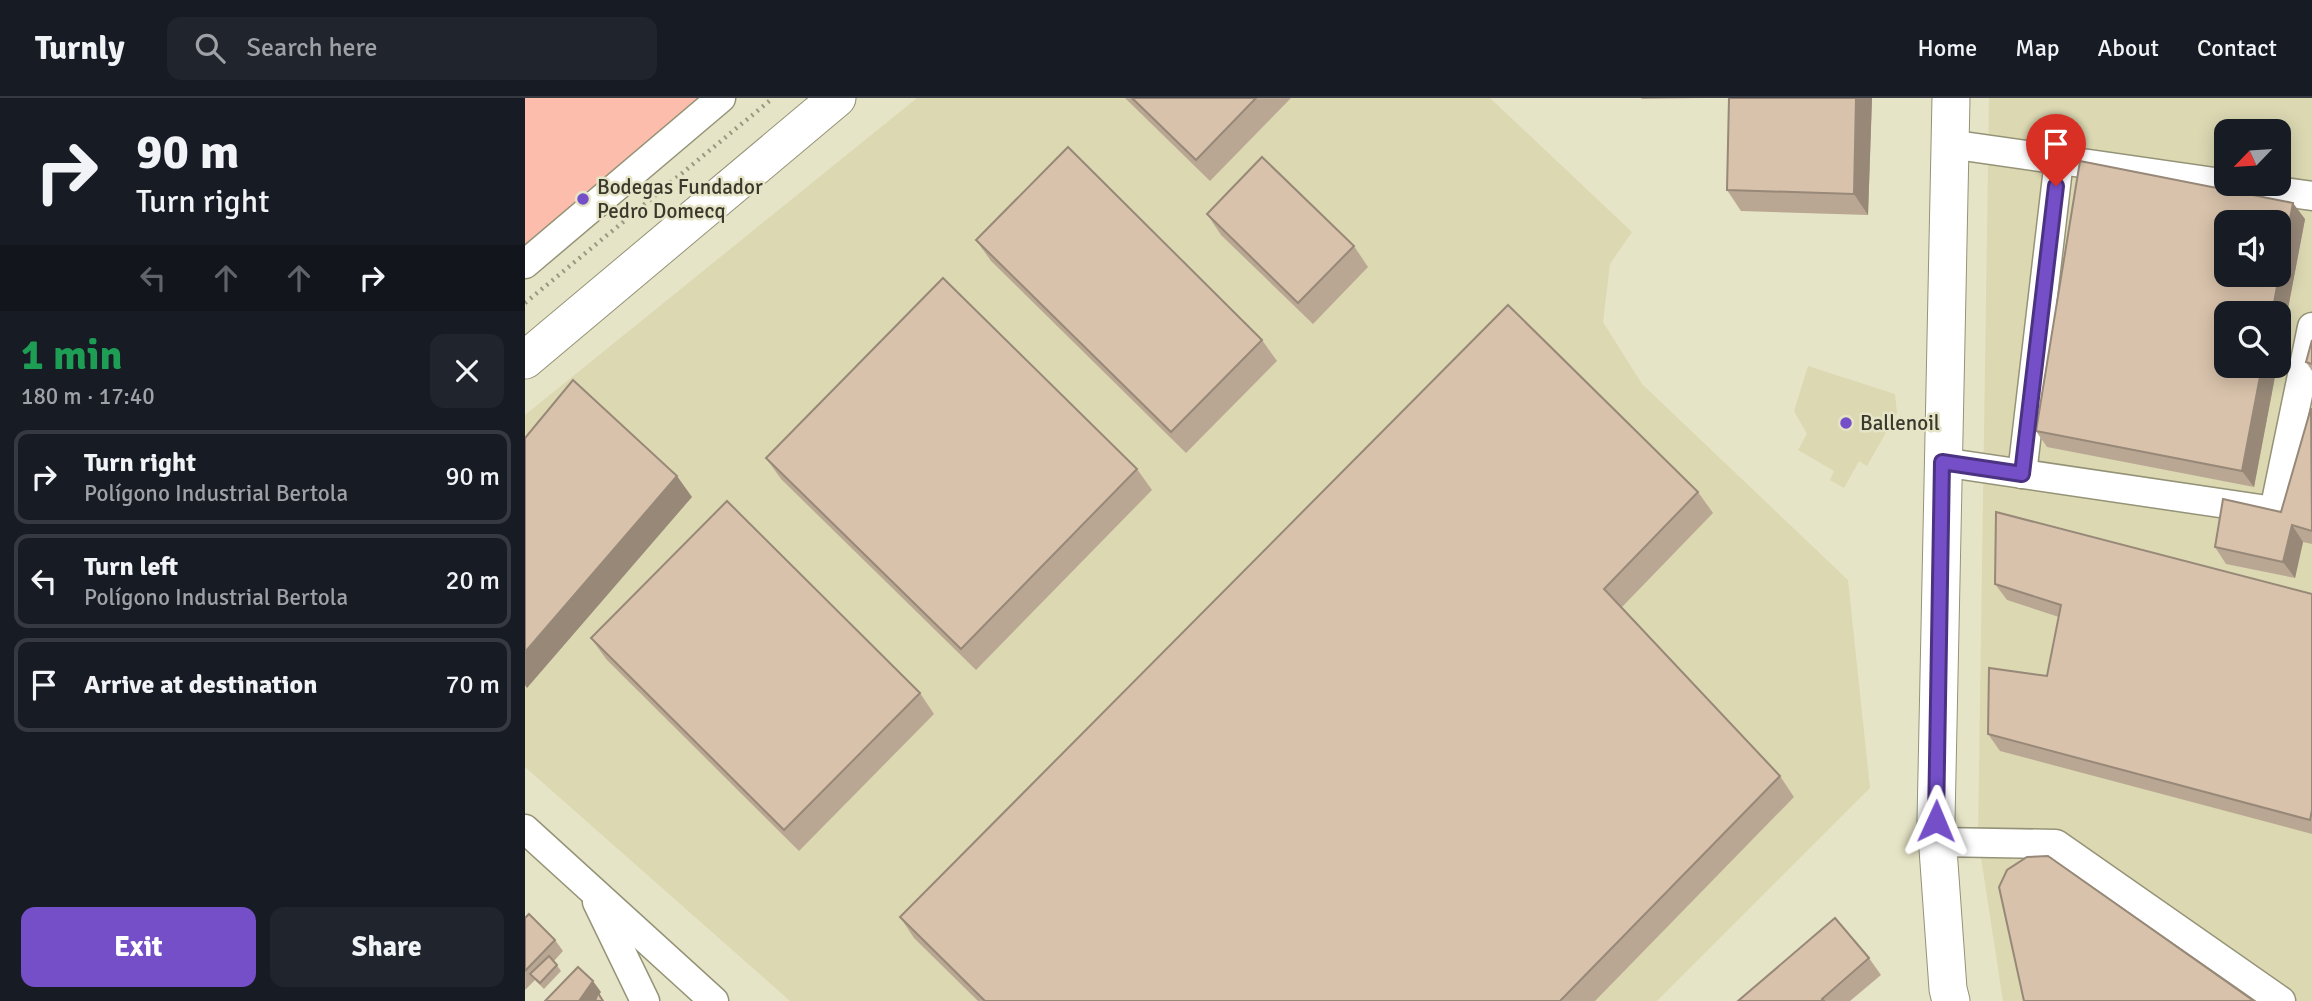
<!DOCTYPE html>
<meta charset="utf-8">
<style>
body{margin:0;font-family:Signika,sans-serif;background:#20242c;color:#f1f3f6;height:100vh;display:flex;flex-direction:column;font-size:26px;white-space:nowrap}
*{box-sizing:border-box;margin:0}
p{font-size:23px;color:#9ea1a6}
.icon{flex:none;width:38px;height:38px;fill:none;stroke:currentColor;stroke-width:2;stroke-linecap:round;stroke-linejoin:round}
.map{position:relative;flex:1;overflow:hidden}
.sheet{display:flex;flex-direction:column;background:#171b24;width:525px}
.sheet>*{flex:none}
.guide{background:#171b24;color:#f1f3f6;overflow:hidden}
.needle{width:46px;rotate:245deg}
.fabs{position:absolute;left:1689px;top:21px;display:grid;gap:14px}
.fabs a{display:grid;place-items:center;width:77px;height:77px;border-radius:14px;background:#171b24;box-shadow:0 4px 18px #0003;font-size:35px}
.pin{position:absolute;display:grid;place-items:center;width:60px;height:60px;color:#fff;margin:-72px -30px;border-radius:50% 50% 50% 0;rotate:-45deg;box-shadow:0 0 7px #0007}
.pin .icon{rotate:45deg}
.me{position:absolute;width:77px;margin:-38px;rotate:1deg;stroke-linejoin:round;filter:drop-shadow(0 0 5px #0008)}
.turn{display:flex;align-items:center;gap:24px;height:147px;padding:0 21px;font-size:32px}
.turn .icon{width:91px;height:91px;stroke-width:2.5}
.turn b{display:block;font-size:49px;line-height:60px}
.lanes{display:flex;align-items:center;height:66px;padding:0 21px;background:#0003;justify-content:center;gap:35px;direction:ltr}
.lanes .off{opacity:.35}
.round{display:grid;place-items:center;flex:none;width:74px;height:74px;border-radius:14px;background:#20242c}
.head{display:flex;align-items:center;justify-content:space-between;height:119px;padding:0 21px}
h1{font-size:42px;font-weight:700;line-height:52px;color:#1e9e55}
.action{display:flex;gap:14px;margin-top:auto;padding:14px 21px}
.action a{flex:1;height:80px;border-radius:14px;background:#744fc8;color:#fff;font-size:28px;font-weight:700;line-height:80px;text-align:center}
.action a+a{background:#20242c;color:#f1f3f6}
ul{padding:0;list-style:none}
li{display:flex;align-items:center;gap:21px;height:94px;margin:0 14px 10px;padding:0 7px;border:4px solid #363941;border-radius:14px}
li div{flex:1}
li b{display:block;font-size:26px}
li em{font-style:normal}
header{display:flex;align-items:center;gap:42px;box-sizing:border-box;height:98px;padding:0 35px;background:#171b24;border-bottom:2px solid #363941}
header strong{font-size:33px}
nav{display:flex;gap:38px;margin-inline-start:auto;font-size:24px}
.search{width:490px;height:63px;background:#20242c;display:flex;align-items:center;gap:18px;box-sizing:border-box;padding:0 24px;border-radius:14px;color:#9ea1a6;font-size:26px}
main{display:flex;flex:1;min-height:0}
.map>svg:first-child{display:block}
</style>
<header>
<strong>Turnly</strong>
<div class="search"><svg class="icon" aria-label="search" viewBox="0 0 24 24"><circle cx="10" cy="10" r="6"/><path d="M15 15l6 6"/></svg>Search here</div>
<nav><a>Home</a><a>Map</a><a>About</a><a>Contact</a></nav>
</header>
<main>
<section class="sheet">
<div class="guide">
<div class="turn"><svg class="icon" aria-label="right" viewBox="0 0 24 24"><path d="M7 20v-9h11M14 6l5 5-5 5"/></svg><div><b>90 m</b>Turn right</div></div>
<div class="lanes"><svg class="icon off" aria-label="left" viewBox="0 0 24 24"><path d="M17 20v-9H6M10 6l-5 5 5 5"/></svg><svg class="icon off" aria-label="ahead" viewBox="0 0 24 24"><path d="M12 20V5M6 11l6-6 6 6"/></svg><svg class="icon off" aria-label="ahead" viewBox="0 0 24 24"><path d="M12 20V5M6 11l6-6 6 6"/></svg><svg class="icon" aria-label="right" viewBox="0 0 24 24"><path d="M7 20v-9h11M14 6l5 5-5 5"/></svg></div>
</div>
<div class="head"><div><h1>1 min</h1><p>180 m · 17:40</p></div><a class="round"><svg class="icon" aria-label="close" viewBox="0 0 24 24"><path d="M6 6l12 12M18 6L6 18"/></svg></a></div>
<ul>
<li><svg class="icon" aria-label="right" viewBox="0 0 24 24"><path d="M7 20v-9h11M14 6l5 5-5 5"/></svg><div><b>Turn right</b><p>Polígono Industrial Bertola</p></div><em>90 m</em></li>
<li><svg class="icon" aria-label="left" viewBox="0 0 24 24"><path d="M17 20v-9H6M10 6l-5 5 5 5"/></svg><div><b>Turn left</b><p>Polígono Industrial Bertola</p></div><em>20 m</em></li>
<li><svg class="icon" aria-label="arrive" viewBox="0 0 24 24"><path d="M6 21V4h12l-3 4 3 4H6"/></svg><div><b>Arrive at destination</b></div><em>70 m</em></li>
</ul>
<div class="action"><a>Exit</a><a>Share</a></div>
</section>
<div class="map">
<svg width="1787" height="903" viewBox="0 0 1787 903">
<rect width="100%" height="100%" fill="#e6e4c6"/>
<g fill="#dbd8b2" fill-rule="evenodd">
<path d="M 392,0 L 965,0 L 1107,134 L 1085,166 L 1078,224 L 1117,286 L 1323,482 L 1345,690 L 1132,903 L 265,903 L 0,669 L 0,317 Z"/>
<path d="M 1464,0 L 1787,0 L 1787,903 L 1478,903 L 1453,740 ZM 1701,33 L 1754,33 L 1754,86 L 1701,86 ZM 1701,124 L 1754,124 L 1754,177 L 1701,177 ZM 1701,215 L 1754,215 L 1754,268 L 1701,268 Z"/>
<path d="M 1283,268 L 1370,296 L 1372,315 L 1342,368 L 1334,363 L 1319,390 L 1305,382 L 1309,373 L 1273,352 L 1282,336 L 1269,313 Z"/>
</g>
<path fill="#fcbdac" d="M 0,0 L 176,0 L 0,151 Z"/>
<g fill="none" stroke-linecap="round" stroke-linejoin="round">
<defs>
<g id="minor">
<path d="M 1424,46 L 1787,98"/>
<path d="M 0,166 L 196,0"/>
<path d="M 1417,364 L 1749,413 L 1787,229"/>
<path d="M 1497,376 L 1534,62"/>
<path d="M 0,731 L 189,903"/>
<path d="M 1413,744 L 1531,746 L 1756,903"/>
<path d="M 72,804 L 120,903"/>
</g>
<g id="major">
<path d="M 1426,0 L 1411,723 L 1423,891 L 1426,903"/>
<path d="M 0,262 L 312,0"/>
</g>
</defs>
<use href="#minor" stroke="#959377" stroke-width="31"/>
<use href="#major" stroke="#959377" stroke-width="39"/>
<path stroke="#9a9882" stroke-width="4.5" stroke-dasharray="2 5" stroke-linecap="butt" d="M 0,205 L 248,0"/>
<use href="#minor" stroke="#fff" stroke-width="28"/>
<use href="#major" stroke="#fff" stroke-width="37"/>
</g>
<g fill="#baa793">
<path d="M 600,0 L 766,0 L 685,83 Z"/>
<path d="M 1116,0 L 1180,0 L 1117,1 Z"/>
<path d="M 1204,0 L 1347,0 L 1343,117 L 1216,113 L 1202,92 Z"/>
<path d="M 682,116 L 829,148 L 843,169 L 788,226 L 696,137 Z"/>
<path d="M 1780,121 L 1729,389 L 1522,349 L 1511,333 Z"/>
<path d="M 451,142 L 737,242 L 752,263 L 661,355 L 466,163 Z"/>
<path d="M 1787,242 L 1787,273 L 1781,264 Z"/>
<path d="M 1787,311 L 1787,446 L 1778,444 L 1770,480 L 1701,466 L 1690,449 L 1756,414 Z"/>
<path d="M 241,360 L 612,371 L 627,392 L 451,572 L 256,381 Z"/>
<path d="M 1173,394 L 1188,415 L 1097,509 L 1255,678 L 1269,699 L 1070,903 L 453,903 L 389,840 L 375,819 Z"/>
<path d="M 1470,486 L 1787,496 L 1787,736 L 1475,653 L 1463,636 L 1522,578 L 1534,519 L 1482,502 Z"/>
<path d="M 66,540 L 395,595 L 409,616 L 274,753 L 81,561 Z"/>
<path d="M 0,820 L 30,842 L 38,853 L 29,863 L 36,873 L 19,891 L 10,882 L 0,892 Z"/>
<path d="M 1344,860 L 1356,877 L 1325,903 L 1213,903 Z"/>
</g>
<g fill="#978878">
<path d="M 1331,0 L 1347,0 L 1343,117 L 1329,96 Z"/>
<path d="M 1768,105 L 1780,121 L 1754,258 L 1754,215 L 1747,215 Z"/>
<path d="M 1737,268 L 1752,268 L 1729,389 L 1717,373 Z"/>
<path d="M 152,378 L 167,399 L 2,590 L 0,587 L 0,554 Z"/>
<path d="M 1767,427 L 1778,444 L 1770,480 L 1758,464 Z"/>
<path d="M 68,883 L 76,894 L 70,903 L 54,903 Z"/>
</g>
<g fill="#d8c2ab" stroke="#978878" stroke-width="2" fill-rule="evenodd">
<path d="M 607,0 L 731,0 L 671,62 Z"/>
<path d="M 1204,0 L 1331,0 L 1329,96 L 1202,92 Z"/>
<path d="M 543,49 L 737,242 L 646,334 L 451,142 Z"/>
<path d="M 737,59 L 829,148 L 773,205 L 682,116 Z"/>
<path d="M 1555,63 L 1768,105 L 1747,215 L 1701,215 L 1701,268 L 1737,268 L 1717,373 L 1511,333 ZM 1701,124 L 1754,124 L 1754,177 L 1701,177 Z"/>
<path d="M 418,180 L 612,371 L 436,551 L 241,360 Z"/>
<path d="M 983,207 L 1173,394 L 1079,491 L 1255,678 L 1035,903 L 460,903 L 375,819 Z"/>
<path d="M 1787,242 L 1787,266 L 1781,264 Z"/>
<path d="M 48,282 L 152,378 L 0,554 L 0,340 Z"/>
<path d="M 1786,310 L 1787,433 L 1767,427 L 1758,464 L 1690,449 L 1698,401 L 1756,414 Z"/>
<path d="M 202,403 L 395,595 L 259,732 L 66,540 Z"/>
<path d="M 1471,414 L 1787,496 L 1787,712 L 1785,722 L 1463,636 L 1464,570 L 1522,578 L 1536,507 L 1470,486 Z"/>
<path d="M 1523,758 L 1729,903 L 1499,903 L 1474,789 L 1482,772 L 1502,759 Z"/>
<path d="M 4,816 L 30,842 L 0,873 L 0,820 Z"/>
<path d="M 1310,820 L 1344,860 L 1297,901 L 1299,903 L 1213,903 Z"/>
<path d="M 24,858 L 32,867 L 15,885 L 5,876 Z"/>
<path d="M 53,869 L 68,883 L 54,903 L 20,903 Z"/>
<path d="M 73,895 L 78,903 L 70,903 Z"/>
</g>
<g fill="none" stroke-linecap="round" stroke-linejoin="round">
<defs>
<path id="route" d="M 1411,723 L 1417,364 L 1497,376 L 1531,88"/>
</defs>
<use href="#route" stroke="#4b3382" stroke-width="18"/>
<use href="#route" stroke="#744fc8" stroke-width="12"/>
</g>
<g fill="#744fc8" stroke="#e6e4c6" stroke-width="2.5">
<circle cx="58" cy="101" r="7"/>
<circle cx="1321" cy="325" r="7"/>
</g>
<g text-anchor="middle" dominant-baseline="central" stroke-width="5" stroke-linejoin="round" paint-order="stroke">
<g font-size="21" fill="#39382c" stroke="#e6e4c6" text-anchor="start">
<text x="72" y="89">Bodegas Fundador<tspan x="72" dy="24">Pedro Domecq</tspan></text>
<text x="1335" y="325">Ballenoil</text>
</g>
</g>
</svg>
<div class="fabs">
<a><svg class="needle" viewBox="-14 -14 28 28"><path d="M0-13l5 13h-10z" fill="#e53935"/><path d="M0 13l5-13h-10z" fill="#9ea1a6"/></svg></a>
<a><svg class="icon" aria-label="sound" viewBox="0 0 24 24"><path d="M4 9h4l5-4v14l-5-4H4zM17 9q2 3 0 6"/></svg></a>
<a><svg class="icon" aria-label="search" viewBox="0 0 24 24"><circle cx="10" cy="10" r="6"/><path d="M15 15l6 6"/></svg></a>
</div>
<div class="pin" style="left:1531px;top:88px;background:#d93025"><svg class="icon" aria-label="arrive" viewBox="0 0 24 24"><path d="M6 21V4h12l-3 4 3 4H6"/></svg></div>
<svg class="me" style="left:1411px;top:723px" viewBox="-20 -20 40 40"><path d="M0-17L14 15 0 8-14 15z" fill="#744fc8" stroke="#fff" stroke-width="4"/></svg>
</div>
</main>
